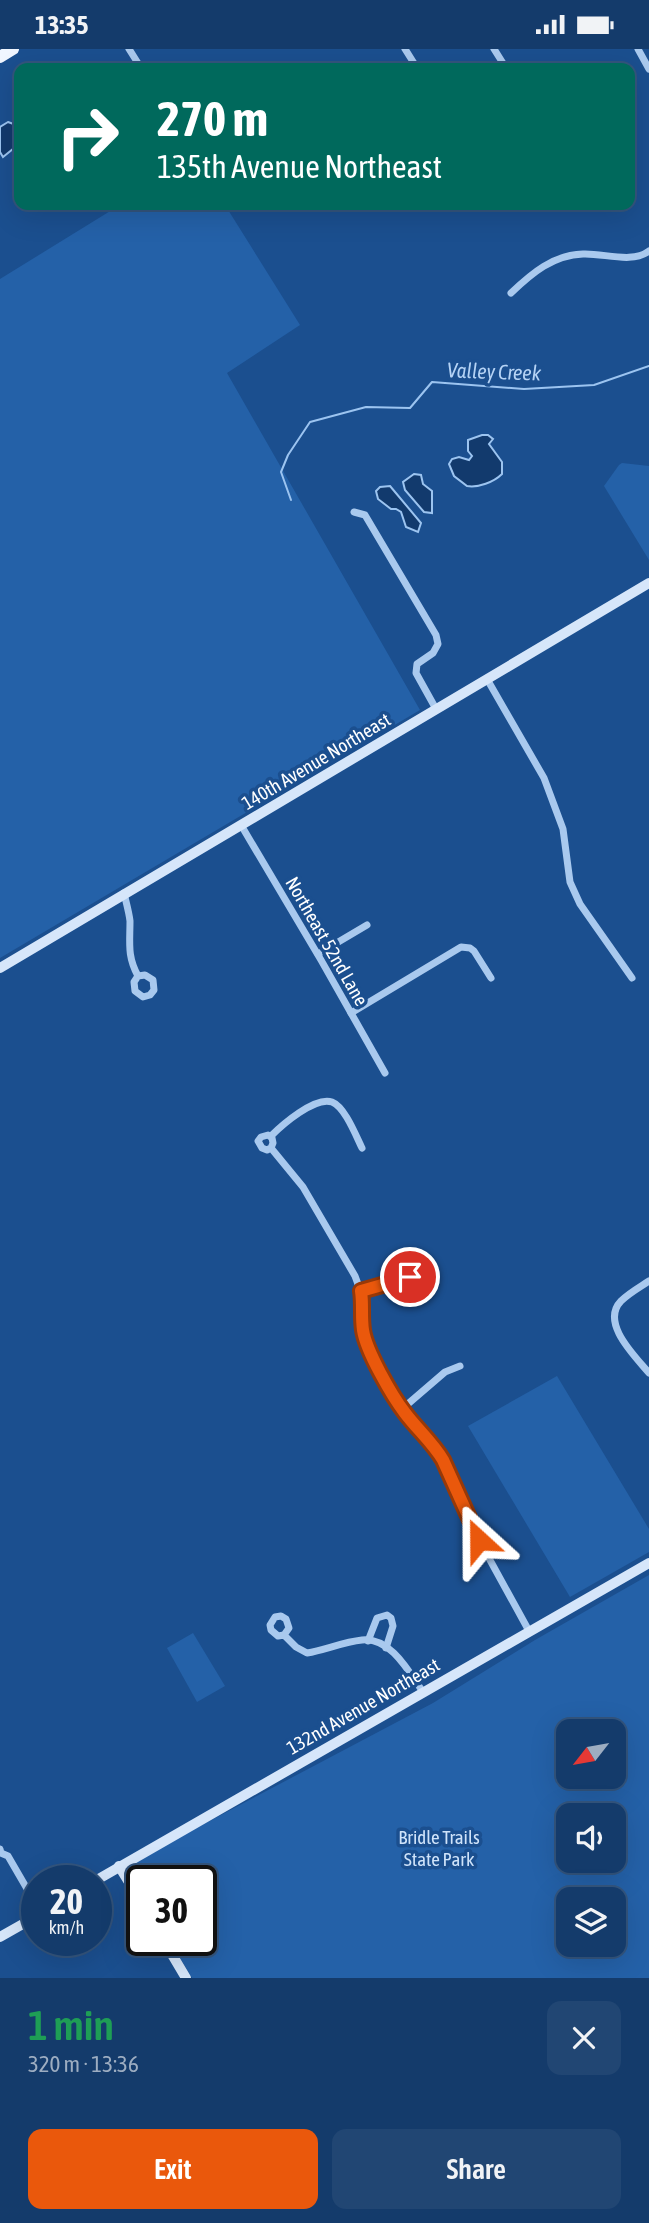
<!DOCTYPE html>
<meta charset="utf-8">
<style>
body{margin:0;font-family:"Asap Condensed",sans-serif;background:#214673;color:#f1f3f6;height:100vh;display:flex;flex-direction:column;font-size:26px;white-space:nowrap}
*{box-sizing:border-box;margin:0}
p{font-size:23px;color:#9dadc1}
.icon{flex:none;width:38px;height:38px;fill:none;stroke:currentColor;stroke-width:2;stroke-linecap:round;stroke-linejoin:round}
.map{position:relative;height:1929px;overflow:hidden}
.details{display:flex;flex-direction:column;background:#143b6b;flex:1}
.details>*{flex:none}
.top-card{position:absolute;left:14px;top:14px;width:621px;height:147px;border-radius:14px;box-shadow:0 7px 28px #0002,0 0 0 2px #33557e;background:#00695c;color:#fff;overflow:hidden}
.needle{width:46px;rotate:239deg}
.controls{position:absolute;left:556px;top:1670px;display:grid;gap:14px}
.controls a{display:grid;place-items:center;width:70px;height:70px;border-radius:14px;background:#143b6b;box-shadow:0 7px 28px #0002,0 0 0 2px #33557e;font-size:35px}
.speed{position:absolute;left:21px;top:1816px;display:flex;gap:14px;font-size:35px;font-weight:700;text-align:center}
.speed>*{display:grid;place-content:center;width:91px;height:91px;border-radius:50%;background:#143b6b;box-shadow:0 7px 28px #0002,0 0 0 2px #33557e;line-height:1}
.speed small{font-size:18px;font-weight:400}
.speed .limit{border:4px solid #111;border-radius:10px;background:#fff;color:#111}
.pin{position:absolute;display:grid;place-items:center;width:60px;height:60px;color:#fff;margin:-30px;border:4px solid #fff;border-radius:50%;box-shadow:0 2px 7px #0007}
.me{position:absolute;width:77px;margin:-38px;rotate:336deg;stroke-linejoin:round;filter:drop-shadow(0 0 5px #0008)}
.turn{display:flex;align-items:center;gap:24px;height:147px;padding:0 28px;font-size:32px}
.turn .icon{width:91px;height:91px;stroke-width:2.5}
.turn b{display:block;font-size:49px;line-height:60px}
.round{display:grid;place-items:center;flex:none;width:74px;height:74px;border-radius:14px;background:#214673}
.headline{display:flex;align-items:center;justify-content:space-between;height:119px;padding:0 28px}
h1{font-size:42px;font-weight:600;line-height:52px;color:#1e9e55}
.cta{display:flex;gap:14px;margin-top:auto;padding:14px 28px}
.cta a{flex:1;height:80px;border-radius:14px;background:#ea580c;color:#fff;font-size:28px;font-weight:600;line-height:80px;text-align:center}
.cta a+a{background:#214673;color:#f1f3f6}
.status{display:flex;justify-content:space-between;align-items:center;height:49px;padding:0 35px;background:#143b6b;direction:ltr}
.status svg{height:19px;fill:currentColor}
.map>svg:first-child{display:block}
</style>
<div class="status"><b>13:35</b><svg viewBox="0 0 49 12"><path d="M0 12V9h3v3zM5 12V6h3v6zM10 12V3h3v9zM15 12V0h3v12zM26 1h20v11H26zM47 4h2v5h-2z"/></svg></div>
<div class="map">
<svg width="649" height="1929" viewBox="0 0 649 1929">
<rect width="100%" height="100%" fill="#1b4f8f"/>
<g fill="#2461a8" fill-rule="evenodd">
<path d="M 120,156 L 225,156 L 300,276 L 227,324 L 420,661 L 0,909 L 0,230 Z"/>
<path d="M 622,414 L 649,417 L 649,511 L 604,437 L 619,416 Z"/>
<path d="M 557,1327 L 649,1480 L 649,1503 L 570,1548 L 468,1377 Z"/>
<path d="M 649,1526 L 649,1929 L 192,1929 L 170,1892 L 201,1892 L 201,1832 L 142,1832 L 142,1845 L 129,1821 L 132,1813 L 433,1654 L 535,1591 ZM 569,1682 L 614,1682 L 614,1727 L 569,1727 ZM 569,1766 L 614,1766 L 614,1811 L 569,1811 ZM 569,1850 L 614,1850 L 614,1895 L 569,1895 Z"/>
<path d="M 193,1584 L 225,1637 L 197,1653 L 167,1599 Z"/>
</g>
<g fill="#123a6d" stroke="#9cc4f0" stroke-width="2">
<path d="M 8,73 L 16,76 L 19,75 L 19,95 L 3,108 L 0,103 L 0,78 Z"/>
<path d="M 482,386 L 488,386 L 493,390 L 489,395 L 502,413 L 502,425 C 494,433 478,439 467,437 L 454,427 L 449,415 L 452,410 L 459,408 L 469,411 L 472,407 L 468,402 L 468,391 Z"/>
<path d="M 414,425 L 421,426 L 423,435 L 432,442 L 432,464 L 424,463 L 405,441 L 403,433 Z"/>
<path d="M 390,437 L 421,474 L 418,483 L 406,478 L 401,463 L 396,460 L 391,460 L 378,450 L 376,442 L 380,438 Z"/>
</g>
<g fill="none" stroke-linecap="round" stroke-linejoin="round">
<path stroke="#9cc4f0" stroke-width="2" d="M 291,451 L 281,423 L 288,406 L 310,373 L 366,358 L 410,359 L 432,333 L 524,340 L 594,336 L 649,317"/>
<g stroke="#a9c9ee" stroke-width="7">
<path d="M 129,0 L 141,19"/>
<path d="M 405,0 L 417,19"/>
<path d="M 494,0 L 506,19"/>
<path d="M 638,0 L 649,20"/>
<path d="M 511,244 C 532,224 553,206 583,205 C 604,204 632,215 649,202"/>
<path d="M 354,463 L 365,466 L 436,586 L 438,595 L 433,604 L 417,615 L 416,624 L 436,660"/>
<path d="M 487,630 L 544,729 L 563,780 L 570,833 L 580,855 L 632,929"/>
<path d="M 241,776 L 321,911 L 385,1024"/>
<path d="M 124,844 C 126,853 129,863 130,872 C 130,894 127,907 138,927 L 145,926 L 153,931 L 154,941 L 150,946 L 143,948 L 135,942 L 134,933 L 138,927"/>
<path d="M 318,905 L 367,876"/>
<path d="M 351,964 L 461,898 L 470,899 L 474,902 L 491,929"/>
<path d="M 271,1087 C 282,1076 315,1047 332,1053 C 345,1058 356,1087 362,1099"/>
<path d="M 271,1099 L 267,1101 L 262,1099 L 258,1092 L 261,1088 L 268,1086 L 272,1089 L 273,1094 L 271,1099 L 303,1138 L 355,1227 L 362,1246 L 363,1281 L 367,1296 L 391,1342 L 404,1363 L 438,1402 L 443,1411 L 479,1491 L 529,1582"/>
<path d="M 649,1232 C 640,1238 629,1244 621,1252 C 600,1274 635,1307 649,1324"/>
<path d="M 361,1242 L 410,1228"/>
<path d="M 402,1360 L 445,1323 L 460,1317"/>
<path d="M 284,1586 L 278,1587 L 271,1581 L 270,1576 L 275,1568 L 281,1567 L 286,1570 L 289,1579 L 284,1586 L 296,1598 L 307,1604 C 325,1601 343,1593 362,1591 C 391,1588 409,1623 423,1643"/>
<path d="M 368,1592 L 377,1569 L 387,1566 L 391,1569 L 393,1577 L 386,1599"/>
<path d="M 0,1800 L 1,1804 L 8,1807 L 37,1857"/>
</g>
<g stroke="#d6e6fa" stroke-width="10">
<path d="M 0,919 L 649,534"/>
<path d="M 119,1817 L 142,1854"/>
<path d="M 95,1832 L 649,1514"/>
<path d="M 0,1888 L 37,1867"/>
<path d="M 164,1892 L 186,1929"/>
</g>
<path stroke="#f0f6ff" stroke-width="12" d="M 0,8 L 13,0"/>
</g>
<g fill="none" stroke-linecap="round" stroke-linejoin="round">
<defs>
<path id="route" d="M 410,1228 L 361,1242 C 363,1255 361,1268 363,1281 C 366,1302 392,1347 405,1364 C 417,1380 433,1394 443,1411 L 479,1491"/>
</defs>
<use href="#route" stroke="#983908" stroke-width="18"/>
<use href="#route" stroke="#ea580c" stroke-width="12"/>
</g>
<g text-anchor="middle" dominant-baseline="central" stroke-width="7" stroke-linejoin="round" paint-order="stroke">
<g font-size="19" fill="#fff" stroke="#1b4f8f">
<text transform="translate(316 712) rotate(-31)">140th Avenue Northeast</text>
<text transform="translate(327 892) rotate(60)">Northeast 52nd Lane</text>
<text transform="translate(363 1657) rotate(-30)">132nd Avenue Northeast</text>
</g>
<g font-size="19" fill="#cfe3fa" stroke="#1b4f8f">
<text x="439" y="1788">Bridle Trails<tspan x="439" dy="22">State Park</tspan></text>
</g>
<g font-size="21" font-style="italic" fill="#b5d3f5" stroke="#1b4f8f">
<text transform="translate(494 322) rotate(2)">Valley Creek</text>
</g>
</g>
</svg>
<div class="controls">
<a><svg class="needle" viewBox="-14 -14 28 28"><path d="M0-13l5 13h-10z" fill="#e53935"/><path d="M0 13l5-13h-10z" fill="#9dadc1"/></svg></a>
<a><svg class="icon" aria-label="sound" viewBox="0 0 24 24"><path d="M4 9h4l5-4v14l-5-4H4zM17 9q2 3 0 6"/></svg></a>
<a><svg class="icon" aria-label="layers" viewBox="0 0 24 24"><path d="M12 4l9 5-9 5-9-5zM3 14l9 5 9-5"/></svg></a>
</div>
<div class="speed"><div>20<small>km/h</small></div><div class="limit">30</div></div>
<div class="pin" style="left:410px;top:1228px;background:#d93025"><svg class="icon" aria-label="arrive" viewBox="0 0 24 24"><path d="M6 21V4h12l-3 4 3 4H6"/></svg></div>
<svg class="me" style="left:479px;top:1491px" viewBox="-20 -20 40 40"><path d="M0-17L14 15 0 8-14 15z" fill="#ea580c" stroke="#fff" stroke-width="4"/></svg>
<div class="top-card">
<div class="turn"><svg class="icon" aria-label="right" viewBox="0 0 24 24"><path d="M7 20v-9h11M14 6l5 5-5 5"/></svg><div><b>270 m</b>135th Avenue Northeast</div></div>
</div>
</div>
<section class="details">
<div class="headline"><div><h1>1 min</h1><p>320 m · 13:36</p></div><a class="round"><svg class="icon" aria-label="close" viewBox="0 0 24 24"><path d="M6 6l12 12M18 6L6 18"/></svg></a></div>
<div class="cta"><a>Exit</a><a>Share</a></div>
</section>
